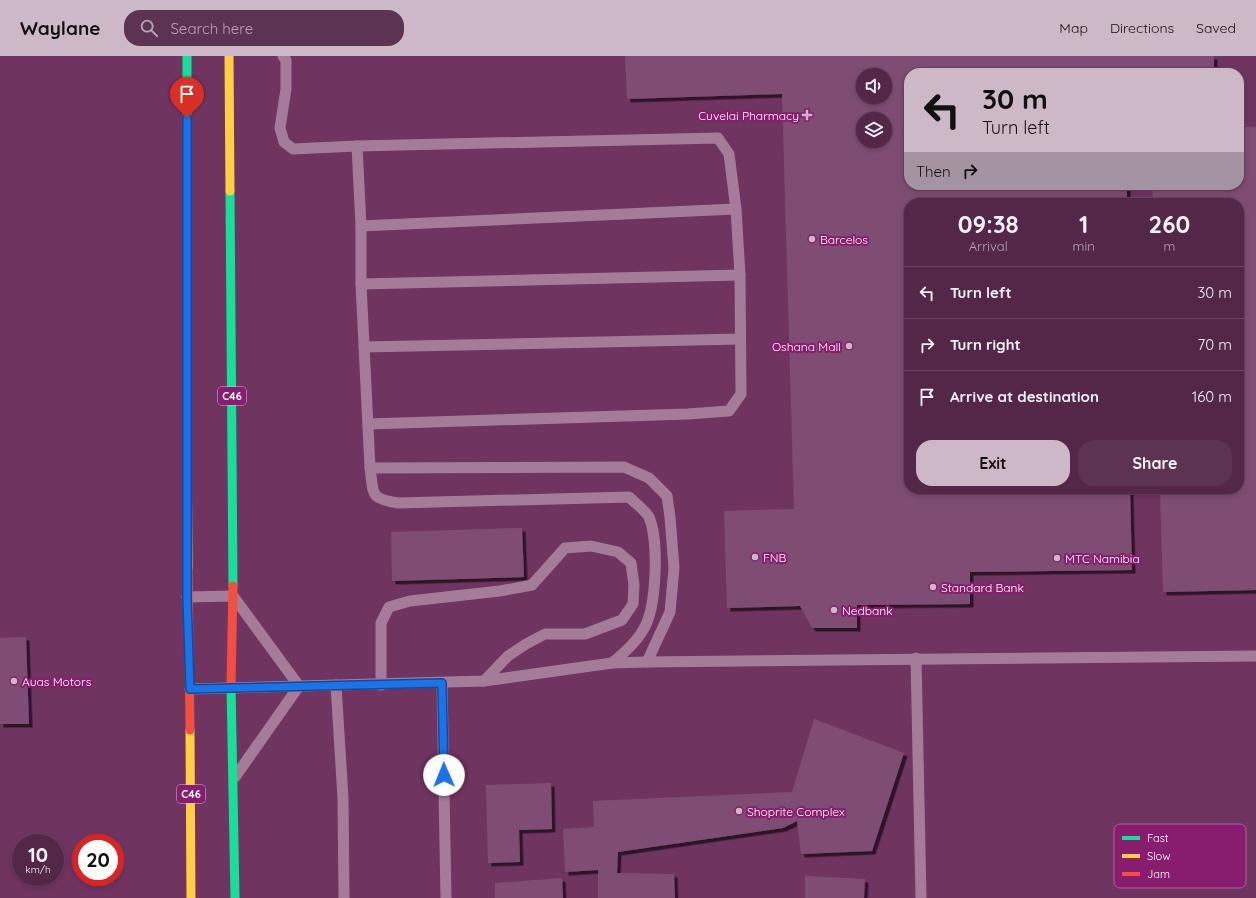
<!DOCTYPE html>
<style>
body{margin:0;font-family:Quicksand,sans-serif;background:#5d3353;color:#f1f3f6;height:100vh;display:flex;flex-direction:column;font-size:15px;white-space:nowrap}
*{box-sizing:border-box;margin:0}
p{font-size:13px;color:#b5a5b4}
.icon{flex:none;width:22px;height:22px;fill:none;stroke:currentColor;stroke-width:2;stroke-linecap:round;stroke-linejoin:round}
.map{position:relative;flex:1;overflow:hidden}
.side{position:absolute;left:904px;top:142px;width:340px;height:296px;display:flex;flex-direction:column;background:#542749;border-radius:16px;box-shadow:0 2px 6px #0003,0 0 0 1px #6a4461}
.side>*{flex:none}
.hud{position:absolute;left:904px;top:12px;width:340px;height:122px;border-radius:16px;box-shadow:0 2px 6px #0003,0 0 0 1px #6a4461;background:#cdb8c8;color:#111;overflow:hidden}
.tools{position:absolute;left:856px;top:12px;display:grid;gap:8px}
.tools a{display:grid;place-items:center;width:36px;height:36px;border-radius:50%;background:#542749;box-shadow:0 2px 6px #0003,0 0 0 1px #6a4461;font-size:20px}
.speed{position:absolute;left:12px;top:778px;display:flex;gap:8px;font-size:20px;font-weight:700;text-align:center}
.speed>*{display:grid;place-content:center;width:52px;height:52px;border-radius:50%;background:#542749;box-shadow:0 2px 6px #0003,0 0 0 1px #6a4461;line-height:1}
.speed small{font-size:10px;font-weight:400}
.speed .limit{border:6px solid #d22;background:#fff;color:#111}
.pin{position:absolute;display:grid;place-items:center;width:34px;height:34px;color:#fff;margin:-41px -17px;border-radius:50% 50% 50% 0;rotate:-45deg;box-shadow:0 0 4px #0007}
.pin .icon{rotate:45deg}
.me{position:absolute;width:44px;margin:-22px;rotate:359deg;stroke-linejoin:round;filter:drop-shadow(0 0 3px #0008)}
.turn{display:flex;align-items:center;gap:14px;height:84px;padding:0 12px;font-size:18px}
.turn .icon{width:52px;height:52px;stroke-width:2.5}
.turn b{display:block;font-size:28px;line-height:34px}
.then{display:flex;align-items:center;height:38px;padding:0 12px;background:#0003;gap:8px;font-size:15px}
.eta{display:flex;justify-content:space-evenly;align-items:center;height:68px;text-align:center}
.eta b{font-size:24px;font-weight:800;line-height:28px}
.button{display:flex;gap:8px;margin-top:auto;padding:8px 12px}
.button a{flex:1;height:46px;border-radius:16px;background:#cdb8c8;color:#111;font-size:16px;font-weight:800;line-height:46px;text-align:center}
.button a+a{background:#5d3353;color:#f1f3f6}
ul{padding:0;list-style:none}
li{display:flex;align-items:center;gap:12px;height:52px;padding:0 12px;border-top:1px solid #6a4461}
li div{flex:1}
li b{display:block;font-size:15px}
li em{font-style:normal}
header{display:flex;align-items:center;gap:24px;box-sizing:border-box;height:56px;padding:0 20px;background:#cdb8c8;color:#111}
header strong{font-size:19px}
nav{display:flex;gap:22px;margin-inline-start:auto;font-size:14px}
.search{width:280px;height:36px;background:#5d3353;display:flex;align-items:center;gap:10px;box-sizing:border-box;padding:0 14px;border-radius:16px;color:#b5a5b4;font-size:15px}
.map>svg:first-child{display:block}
</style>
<header>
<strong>Waylane</strong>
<div class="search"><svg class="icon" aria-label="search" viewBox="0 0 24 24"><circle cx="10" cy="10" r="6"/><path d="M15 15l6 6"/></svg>Search here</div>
<nav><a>Map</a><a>Directions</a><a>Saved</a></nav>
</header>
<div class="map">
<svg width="1256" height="842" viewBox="0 0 1256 842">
<defs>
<filter id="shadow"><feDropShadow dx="3.5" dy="3.5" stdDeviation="0" flood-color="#0009"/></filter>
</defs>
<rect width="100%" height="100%" fill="#703461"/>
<g fill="#7f4e73" fill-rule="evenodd" filter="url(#shadow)">
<path d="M 625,0 L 1214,0 L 1214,17 L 909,17 L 909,129 L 1127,129 L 1127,147 L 909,147 L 909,433 L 1130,433 L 1132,514 L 970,516 L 970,548 L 857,549 L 857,572 L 812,572 L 800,550 L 727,552 L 724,455 L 794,453 L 782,38 L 627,43 ZM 863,19 L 885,19 L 885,41 L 863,41 ZM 863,63 L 885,63 L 885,85 L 863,85 Z"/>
<path d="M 1239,71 L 1256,71 L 1256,534 L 1163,536 L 1160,433 L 1239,433 L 1239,147 L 1153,147 L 1152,129 L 1239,129 Z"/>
<path d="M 522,472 L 524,521 L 392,525 L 391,476 Z"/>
<path d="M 26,581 L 29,668 L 0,668 L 0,582 Z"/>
<path d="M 814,663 L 904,697 L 872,795 L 801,798 L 797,765 L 783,772 L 618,796 L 617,817 L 674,818 L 675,842 L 598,842 L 598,814 L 565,816 L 563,773 L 594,771 L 593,745 L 792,736 Z"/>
<path d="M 551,727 L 552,773 L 519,774 L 520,806 L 488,807 L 486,729 Z"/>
<path d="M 805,820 L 865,823 L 864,842 L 805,842 Z"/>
<path d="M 562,822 L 563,842 L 495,842 L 495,827 Z"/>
</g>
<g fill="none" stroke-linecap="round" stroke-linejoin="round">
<g stroke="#a57b9a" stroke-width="11">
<path d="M 283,0 L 286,4 L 286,33 L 280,72 L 284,86 L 293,93 L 357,90 L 718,82 L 729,98 L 736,153 L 740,219 L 741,338 L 729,355 L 688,358 L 368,368"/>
<path d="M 357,90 L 361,170 L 361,228 L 370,412 C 374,439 369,442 398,447 L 629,441 C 635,447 645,454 649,461 C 659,484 657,553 643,574 C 636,587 623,598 612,607"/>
<path d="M 361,170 L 736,153"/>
<path d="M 361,228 L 740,219"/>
<path d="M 364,291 L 740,283"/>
<path d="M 370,412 L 624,411 L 649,422 L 667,440 L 670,461 L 674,512 L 670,556 L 647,606"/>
<path d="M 187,541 L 233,540 L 299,630 L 235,721"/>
<path d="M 916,602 L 921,842"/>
<path d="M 442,627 L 446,842"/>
<path d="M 336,629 L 343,742 L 344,842"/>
<path d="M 381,629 L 381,567 L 389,551 L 410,545 L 500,535 L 532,529 L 565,492 L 591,490 L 618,496 L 631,507 L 634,529 L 633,548 L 622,564 L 585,578 L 545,578 L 526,588 L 508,600 L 484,625"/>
<path d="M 190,633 L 484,625 L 612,607 L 647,606 L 1256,600"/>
</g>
<g stroke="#16e098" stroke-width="9">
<path d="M 187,0 L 187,360"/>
<path d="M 230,135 L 233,530"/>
<path d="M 231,629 L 235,842"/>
</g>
<g stroke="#ffcf43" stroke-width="9">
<path d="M 229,0 L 230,135"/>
<path d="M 187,360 L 188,512"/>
<path d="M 190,674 L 191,842"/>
</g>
<g stroke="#f24e42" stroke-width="9">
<path d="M 188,512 L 190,674"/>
<path d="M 231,629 L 233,530"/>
</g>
</g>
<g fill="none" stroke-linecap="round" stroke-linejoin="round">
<defs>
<path id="route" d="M 187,62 L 187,542 L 190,633 L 442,627 L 444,719"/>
</defs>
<use href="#route" stroke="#114b97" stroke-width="10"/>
<use href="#route" stroke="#1a73e8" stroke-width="7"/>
</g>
<g fill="#cdb8c8" stroke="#881c6e" stroke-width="1.5">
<path d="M805 53h4v4h4v4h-4v4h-4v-4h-4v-4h4z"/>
<circle cx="812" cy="183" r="4"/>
<circle cx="849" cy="290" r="4"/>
<circle cx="755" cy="501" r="4"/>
<circle cx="1057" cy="502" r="4"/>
<circle cx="933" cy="531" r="4"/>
<circle cx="834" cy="554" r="4"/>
<circle cx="14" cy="625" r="4"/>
<circle cx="739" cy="755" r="4"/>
</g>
<g text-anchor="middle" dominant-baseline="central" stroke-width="4" stroke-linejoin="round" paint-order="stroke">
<g fill="#881c6e" stroke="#dbbbd4" stroke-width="1">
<rect x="218" y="331" width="28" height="18" rx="3"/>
<rect x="177" y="729" width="28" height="18" rx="3"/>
</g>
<g font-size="11" font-weight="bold" fill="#fff">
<text x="232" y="340">C46</text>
<text x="191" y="738">C46</text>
</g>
<g font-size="12" fill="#fff" stroke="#881c6e" text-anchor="start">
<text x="799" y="59" text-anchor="end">Cuvelai Pharmacy</text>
<text x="820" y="183">Barcelos</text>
<text x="841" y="290" text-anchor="end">Oshana Mall</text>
<text x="763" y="501">FNB</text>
<text x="1065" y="502">MTC Namibia</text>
<text x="941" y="531">Standard Bank</text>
<text x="842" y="554">Nedbank</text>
<text x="22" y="625">Auas Motors</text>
<text x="747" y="755">Shoprite Complex</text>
</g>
</g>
<rect x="1114" y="768" width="132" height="64" rx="6" fill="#881c6e" stroke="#ac609a" stroke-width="1"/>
<rect x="1122" y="780" width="18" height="4" fill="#16e098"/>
<rect x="1122" y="798" width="18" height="4" fill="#ffcf43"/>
<rect x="1122" y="816" width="18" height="4" fill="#f24e42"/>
<g font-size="11" fill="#fff">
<text x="1147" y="786">Fast</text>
<text x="1147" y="804">Slow</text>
<text x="1147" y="822">Jam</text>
</g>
</svg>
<div class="tools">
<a><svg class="icon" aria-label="sound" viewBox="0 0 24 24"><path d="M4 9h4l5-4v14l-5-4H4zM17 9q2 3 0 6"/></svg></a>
<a><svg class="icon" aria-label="layers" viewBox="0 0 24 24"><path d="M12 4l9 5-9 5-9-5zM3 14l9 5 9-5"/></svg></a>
</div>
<div class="speed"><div>10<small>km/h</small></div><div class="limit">20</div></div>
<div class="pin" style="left:187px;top:62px;background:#d93025"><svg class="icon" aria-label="arrive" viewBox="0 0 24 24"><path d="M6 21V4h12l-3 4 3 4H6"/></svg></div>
<svg class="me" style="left:444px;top:719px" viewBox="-20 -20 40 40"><circle r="19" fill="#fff"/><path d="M0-13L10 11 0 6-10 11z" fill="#1a73e8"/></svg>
<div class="hud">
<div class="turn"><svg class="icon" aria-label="left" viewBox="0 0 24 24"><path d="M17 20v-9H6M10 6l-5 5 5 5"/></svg><div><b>30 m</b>Turn left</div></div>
<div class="then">Then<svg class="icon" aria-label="right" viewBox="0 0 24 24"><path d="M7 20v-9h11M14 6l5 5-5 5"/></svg></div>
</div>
<section class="side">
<div class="eta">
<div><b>09:38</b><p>Arrival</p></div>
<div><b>1</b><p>min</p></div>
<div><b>260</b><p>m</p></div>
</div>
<ul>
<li><svg class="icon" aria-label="left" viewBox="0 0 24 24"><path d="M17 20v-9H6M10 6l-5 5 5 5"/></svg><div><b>Turn left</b></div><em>30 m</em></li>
<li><svg class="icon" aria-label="right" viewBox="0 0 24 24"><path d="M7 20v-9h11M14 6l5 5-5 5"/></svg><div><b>Turn right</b></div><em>70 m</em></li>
<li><svg class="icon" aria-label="arrive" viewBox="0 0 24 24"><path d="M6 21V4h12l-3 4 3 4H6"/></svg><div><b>Arrive at destination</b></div><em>160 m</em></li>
</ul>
<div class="button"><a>Exit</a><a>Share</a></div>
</section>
</div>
